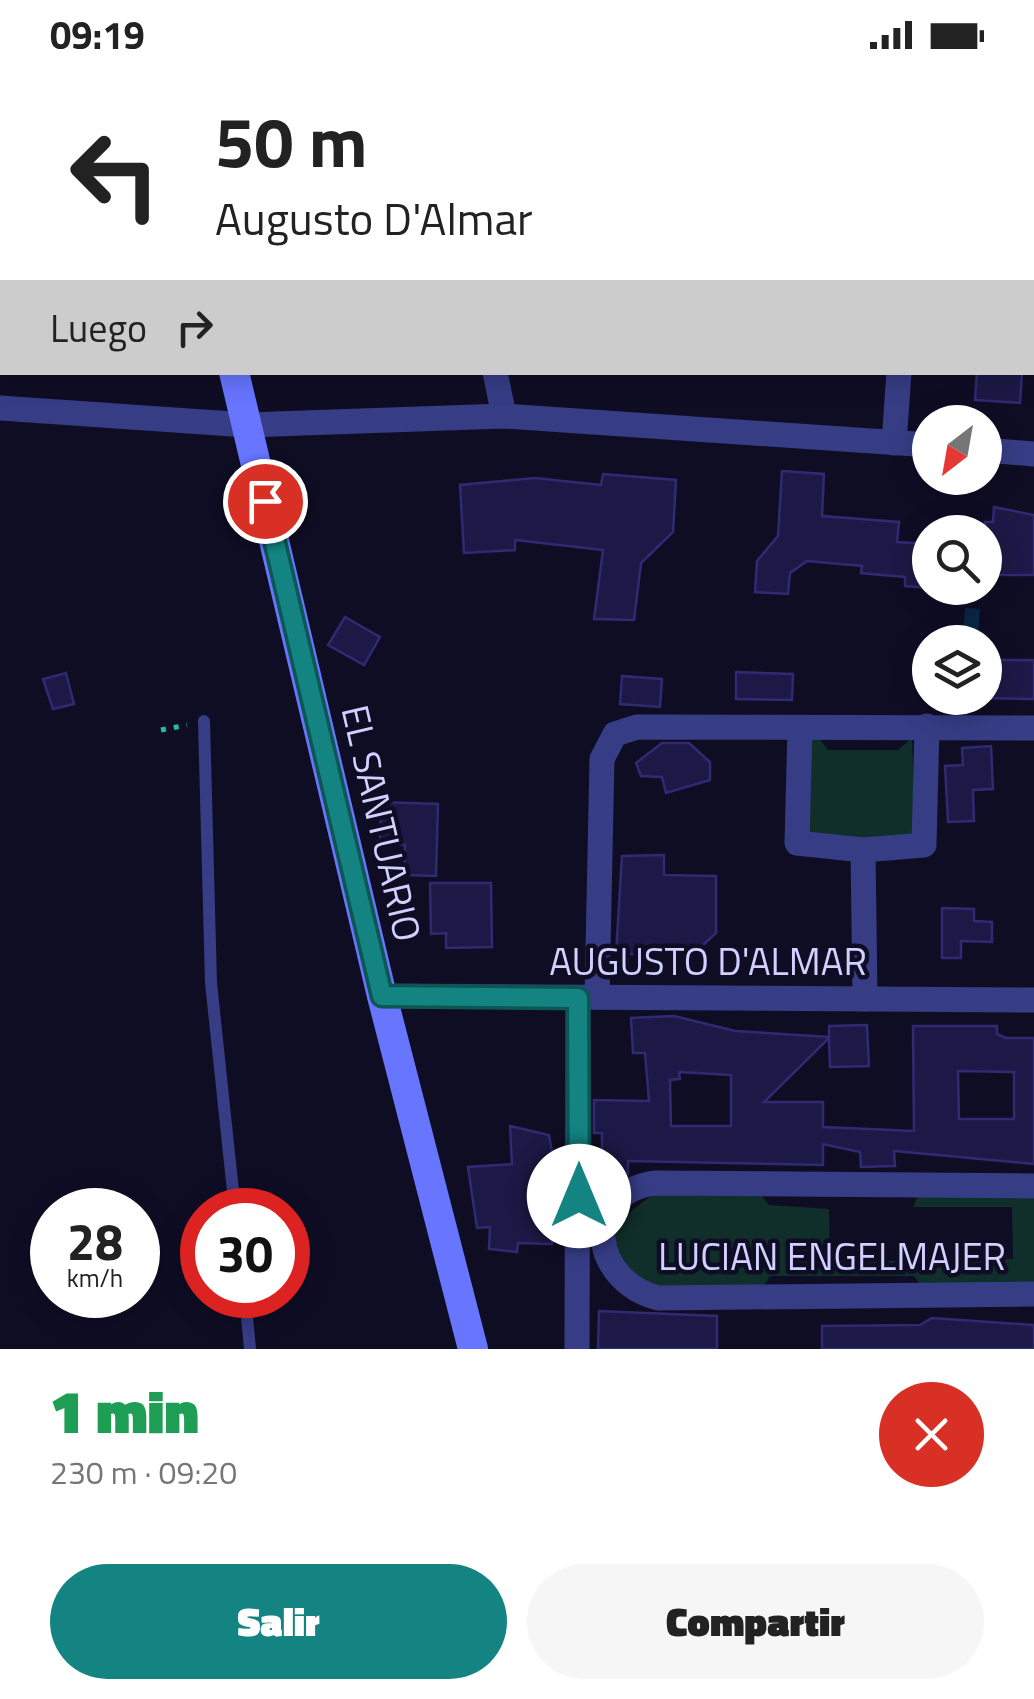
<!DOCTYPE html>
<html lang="es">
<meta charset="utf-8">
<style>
body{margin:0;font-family:"Titillium Web",sans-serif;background:#f6f6f6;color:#222;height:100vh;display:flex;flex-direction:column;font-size:38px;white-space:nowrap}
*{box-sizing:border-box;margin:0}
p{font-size:32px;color:#767676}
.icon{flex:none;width:55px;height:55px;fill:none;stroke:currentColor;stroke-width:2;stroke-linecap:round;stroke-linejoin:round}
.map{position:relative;height:1279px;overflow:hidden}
.panel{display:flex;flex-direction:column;background:#fff;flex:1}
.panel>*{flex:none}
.guide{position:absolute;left:0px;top:0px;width:1035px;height:305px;box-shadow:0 5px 25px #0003;background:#fff;color:#222;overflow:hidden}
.needle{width:65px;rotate:211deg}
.fabs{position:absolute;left:912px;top:335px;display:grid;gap:20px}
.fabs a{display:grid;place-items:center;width:90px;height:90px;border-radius:50%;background:#fff;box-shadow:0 5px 25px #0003;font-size:50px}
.speed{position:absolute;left:30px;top:1118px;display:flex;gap:20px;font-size:50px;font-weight:700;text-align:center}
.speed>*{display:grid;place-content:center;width:130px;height:130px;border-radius:50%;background:#fff;box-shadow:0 5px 25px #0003;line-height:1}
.speed small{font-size:25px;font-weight:400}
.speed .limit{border:15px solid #d22;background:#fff;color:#111}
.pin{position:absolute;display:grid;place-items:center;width:85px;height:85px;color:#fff;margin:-42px;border:5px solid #fff;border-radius:50%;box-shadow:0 2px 10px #0007}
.me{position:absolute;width:110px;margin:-55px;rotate:0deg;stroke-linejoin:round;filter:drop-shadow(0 0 8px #0008)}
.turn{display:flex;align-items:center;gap:35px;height:210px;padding:0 50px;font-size:45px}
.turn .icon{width:130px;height:130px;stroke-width:2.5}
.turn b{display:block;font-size:70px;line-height:85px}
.then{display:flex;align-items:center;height:95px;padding:0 50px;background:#0003;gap:20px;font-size:38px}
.round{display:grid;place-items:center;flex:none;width:105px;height:105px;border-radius:52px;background:#f6f6f6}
.overview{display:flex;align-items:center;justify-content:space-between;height:170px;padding:0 50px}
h1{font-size:60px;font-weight:800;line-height:75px;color:#1e9e55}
.action{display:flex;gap:20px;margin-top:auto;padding:20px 50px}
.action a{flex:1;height:115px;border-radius:60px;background:#138482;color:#fff;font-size:40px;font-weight:800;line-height:115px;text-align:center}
.action a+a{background:#f6f6f6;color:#222}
.status{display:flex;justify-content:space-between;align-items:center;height:70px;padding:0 50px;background:#fff;direction:ltr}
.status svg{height:28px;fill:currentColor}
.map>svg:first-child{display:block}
</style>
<div class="status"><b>09:19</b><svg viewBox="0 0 49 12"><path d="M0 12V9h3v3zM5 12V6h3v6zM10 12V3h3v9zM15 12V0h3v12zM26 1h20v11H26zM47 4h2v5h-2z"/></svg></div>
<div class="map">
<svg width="1034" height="1279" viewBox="0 0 1034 1279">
<rect width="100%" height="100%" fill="#0f0d24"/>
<g fill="#102e2a">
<path d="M 817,665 L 828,680 L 898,680 L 912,668 L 916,766 L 910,771 L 807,766 L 810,669 Z"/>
<path d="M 920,1120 L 1034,1124 L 1034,1217 L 923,1219 L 914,1206 L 770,1206 L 762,1219 L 658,1222 L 618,1193 L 614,1154 L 657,1121 L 759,1122 L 769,1135 L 829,1139 L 830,1192 L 1013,1189 L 1012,1137 L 913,1137 Z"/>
</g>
<path fill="#0a2747" d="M 965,538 L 980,539 L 978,568 L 963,567 Z"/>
<g fill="#1c1946" stroke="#302a73" stroke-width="2.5" fill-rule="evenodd">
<path d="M 977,302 L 1022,302 L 1020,333 L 975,330 Z"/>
<path d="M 782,401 L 824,404 L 822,446 L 899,452 L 897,472 L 930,474 L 930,518 L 905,516 L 905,507 L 861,503 L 862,496 L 807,491 L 790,503 L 788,524 L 755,522 L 757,491 L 778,466 Z"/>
<path d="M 603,404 L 676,410 L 673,462 L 641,493 L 634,550 L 594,549 L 603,480 L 515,470 L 515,480 L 464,483 L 460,415 L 535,408 L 601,415 Z"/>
<path d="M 994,437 L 1034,445 L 1034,505 L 998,505 L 985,517 L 985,452 L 993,452 Z"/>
<path d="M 345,547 L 380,567 L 364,595 L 328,575 Z"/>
<path d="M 996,590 L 1034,590 L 1034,629 L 985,628 L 985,606 L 996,607 Z"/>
<path d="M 736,602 L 793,604 L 792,630 L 736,629 Z"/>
<path d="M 66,603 L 74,634 L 53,639 L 43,609 Z"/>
<path d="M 622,606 L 662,609 L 660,637 L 620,634 Z"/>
<path d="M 662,673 L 689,673 L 710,692 L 710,710 L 666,723 L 662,707 L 641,706 L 636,693 Z"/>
<path d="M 991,676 L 993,719 L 973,720 L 974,751 L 948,752 L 945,696 L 963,695 L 962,678 Z"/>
<path d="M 381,732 L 438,734 L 436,806 L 404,805 L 405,775 L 380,774 Z"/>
<path d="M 664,785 L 664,805 L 716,806 L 716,863 L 698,880 L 660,878 L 660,884 L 616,884 L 622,786 Z"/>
<path d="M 430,813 L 491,813 L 492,877 L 446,878 L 446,863 L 431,864 Z"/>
<path d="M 942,838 L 974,839 L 974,851 L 992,852 L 992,872 L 961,871 L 961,888 L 942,888 Z"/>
<path d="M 674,946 L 735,961 L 829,967 L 829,956 L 867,955 L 869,996 L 830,997 L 829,968 L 764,1032 L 823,1032 L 823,1057 L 914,1061 L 913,956 L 997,956 L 997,964 L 1006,968 L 1034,968 L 1034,1094 L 894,1081 L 895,1096 L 861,1097 L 860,1082 L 823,1074 L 823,1095 L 628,1091 L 628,1104 L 602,1104 L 602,1063 L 594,1063 L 594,1030 L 649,1031 L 645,983 L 633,983 L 631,948 ZM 958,1001 L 1014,1002 L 1014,1049 L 959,1049 ZM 679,1002 L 731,1005 L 731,1056 L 671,1056 L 670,1010 L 680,1009 Z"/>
<path d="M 510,1056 L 549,1065 L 555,1098 L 552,1174 L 518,1173 L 517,1182 L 489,1179 L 490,1157 L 477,1158 L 468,1097 L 512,1094 Z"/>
<path d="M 599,1241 L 717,1246 L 717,1279 L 598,1279 Z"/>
<path d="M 932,1248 L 1034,1255 L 1034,1279 L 822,1279 L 822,1256 L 920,1255 Z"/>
</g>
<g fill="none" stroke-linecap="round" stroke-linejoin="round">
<path stroke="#2abaa0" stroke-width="5" stroke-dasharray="5 8" stroke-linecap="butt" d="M 161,660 L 187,655"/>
<g stroke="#363d85" stroke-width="12">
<path d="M 204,651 L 211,913 L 235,1140"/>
<path d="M 245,1225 L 250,1279"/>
</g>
<g stroke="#363d85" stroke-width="25">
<path d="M 919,2 L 919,0"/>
<path d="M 1032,21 L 1034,21"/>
<path d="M 0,145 L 2,145"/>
<path d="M 495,302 L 504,346"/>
<path d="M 0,338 L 247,355 L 504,346 L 930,375"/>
<path d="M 894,373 L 899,302"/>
<path d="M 985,380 L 1034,384"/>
<path d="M 800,658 L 797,773 L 863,780 L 924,775 L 927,656"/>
<path d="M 863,780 L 865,929"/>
<path d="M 382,926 L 1034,930"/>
<path d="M 597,927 L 602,689 L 615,664 L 637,657 L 1034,658"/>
<path d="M 1034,1116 L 654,1113 C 579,1125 592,1211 658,1228 L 1034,1224"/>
<path d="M 577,1279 L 578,928"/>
</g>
<g stroke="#6775ff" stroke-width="30">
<path d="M 159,0 L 159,2"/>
<path d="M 234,302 L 382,926 L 473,1279"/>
</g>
</g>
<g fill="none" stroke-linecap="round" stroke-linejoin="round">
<defs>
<path id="route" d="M 265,431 L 382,926 L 578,928 L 579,1126"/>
</defs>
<use href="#route" stroke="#0c5654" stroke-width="25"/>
<use href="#route" stroke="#138482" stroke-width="18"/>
</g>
<g text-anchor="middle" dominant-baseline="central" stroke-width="9" stroke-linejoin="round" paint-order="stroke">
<g font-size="38" fill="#d0d1ff" stroke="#0f0d24">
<text transform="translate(382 753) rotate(77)">EL SANTUARIO</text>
<text x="708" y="891">AUGUSTO D'ALMAR</text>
<text x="832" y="1186">LUCIAN ENGELMAJER</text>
</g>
</g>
</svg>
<div class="fabs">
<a><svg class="needle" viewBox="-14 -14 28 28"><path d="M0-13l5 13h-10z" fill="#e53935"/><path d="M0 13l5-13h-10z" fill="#767676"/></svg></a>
<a><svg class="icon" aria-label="search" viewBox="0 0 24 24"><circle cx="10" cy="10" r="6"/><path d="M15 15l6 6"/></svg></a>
<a><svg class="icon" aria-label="layers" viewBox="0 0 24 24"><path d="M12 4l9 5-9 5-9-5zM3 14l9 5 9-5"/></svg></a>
</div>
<div class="speed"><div>28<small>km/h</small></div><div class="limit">30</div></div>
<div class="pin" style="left:265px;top:431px;background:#d93025"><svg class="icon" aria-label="arrive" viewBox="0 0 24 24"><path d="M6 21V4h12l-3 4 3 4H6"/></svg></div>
<svg class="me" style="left:579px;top:1126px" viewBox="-20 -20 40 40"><circle r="19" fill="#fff"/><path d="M0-13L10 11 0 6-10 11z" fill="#138482"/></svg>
<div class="guide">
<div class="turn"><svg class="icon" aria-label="left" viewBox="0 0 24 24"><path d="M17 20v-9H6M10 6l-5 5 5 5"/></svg><div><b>50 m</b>Augusto D'Almar</div></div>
<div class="then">Luego<svg class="icon" aria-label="right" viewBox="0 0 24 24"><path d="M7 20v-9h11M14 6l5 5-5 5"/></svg></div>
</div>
</div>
<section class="panel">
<div class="overview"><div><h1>1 min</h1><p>230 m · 09:20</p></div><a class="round" style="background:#d93025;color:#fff"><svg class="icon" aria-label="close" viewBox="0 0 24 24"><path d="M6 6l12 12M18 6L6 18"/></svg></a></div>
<div class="action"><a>Salir</a><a>Compartir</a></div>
</section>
